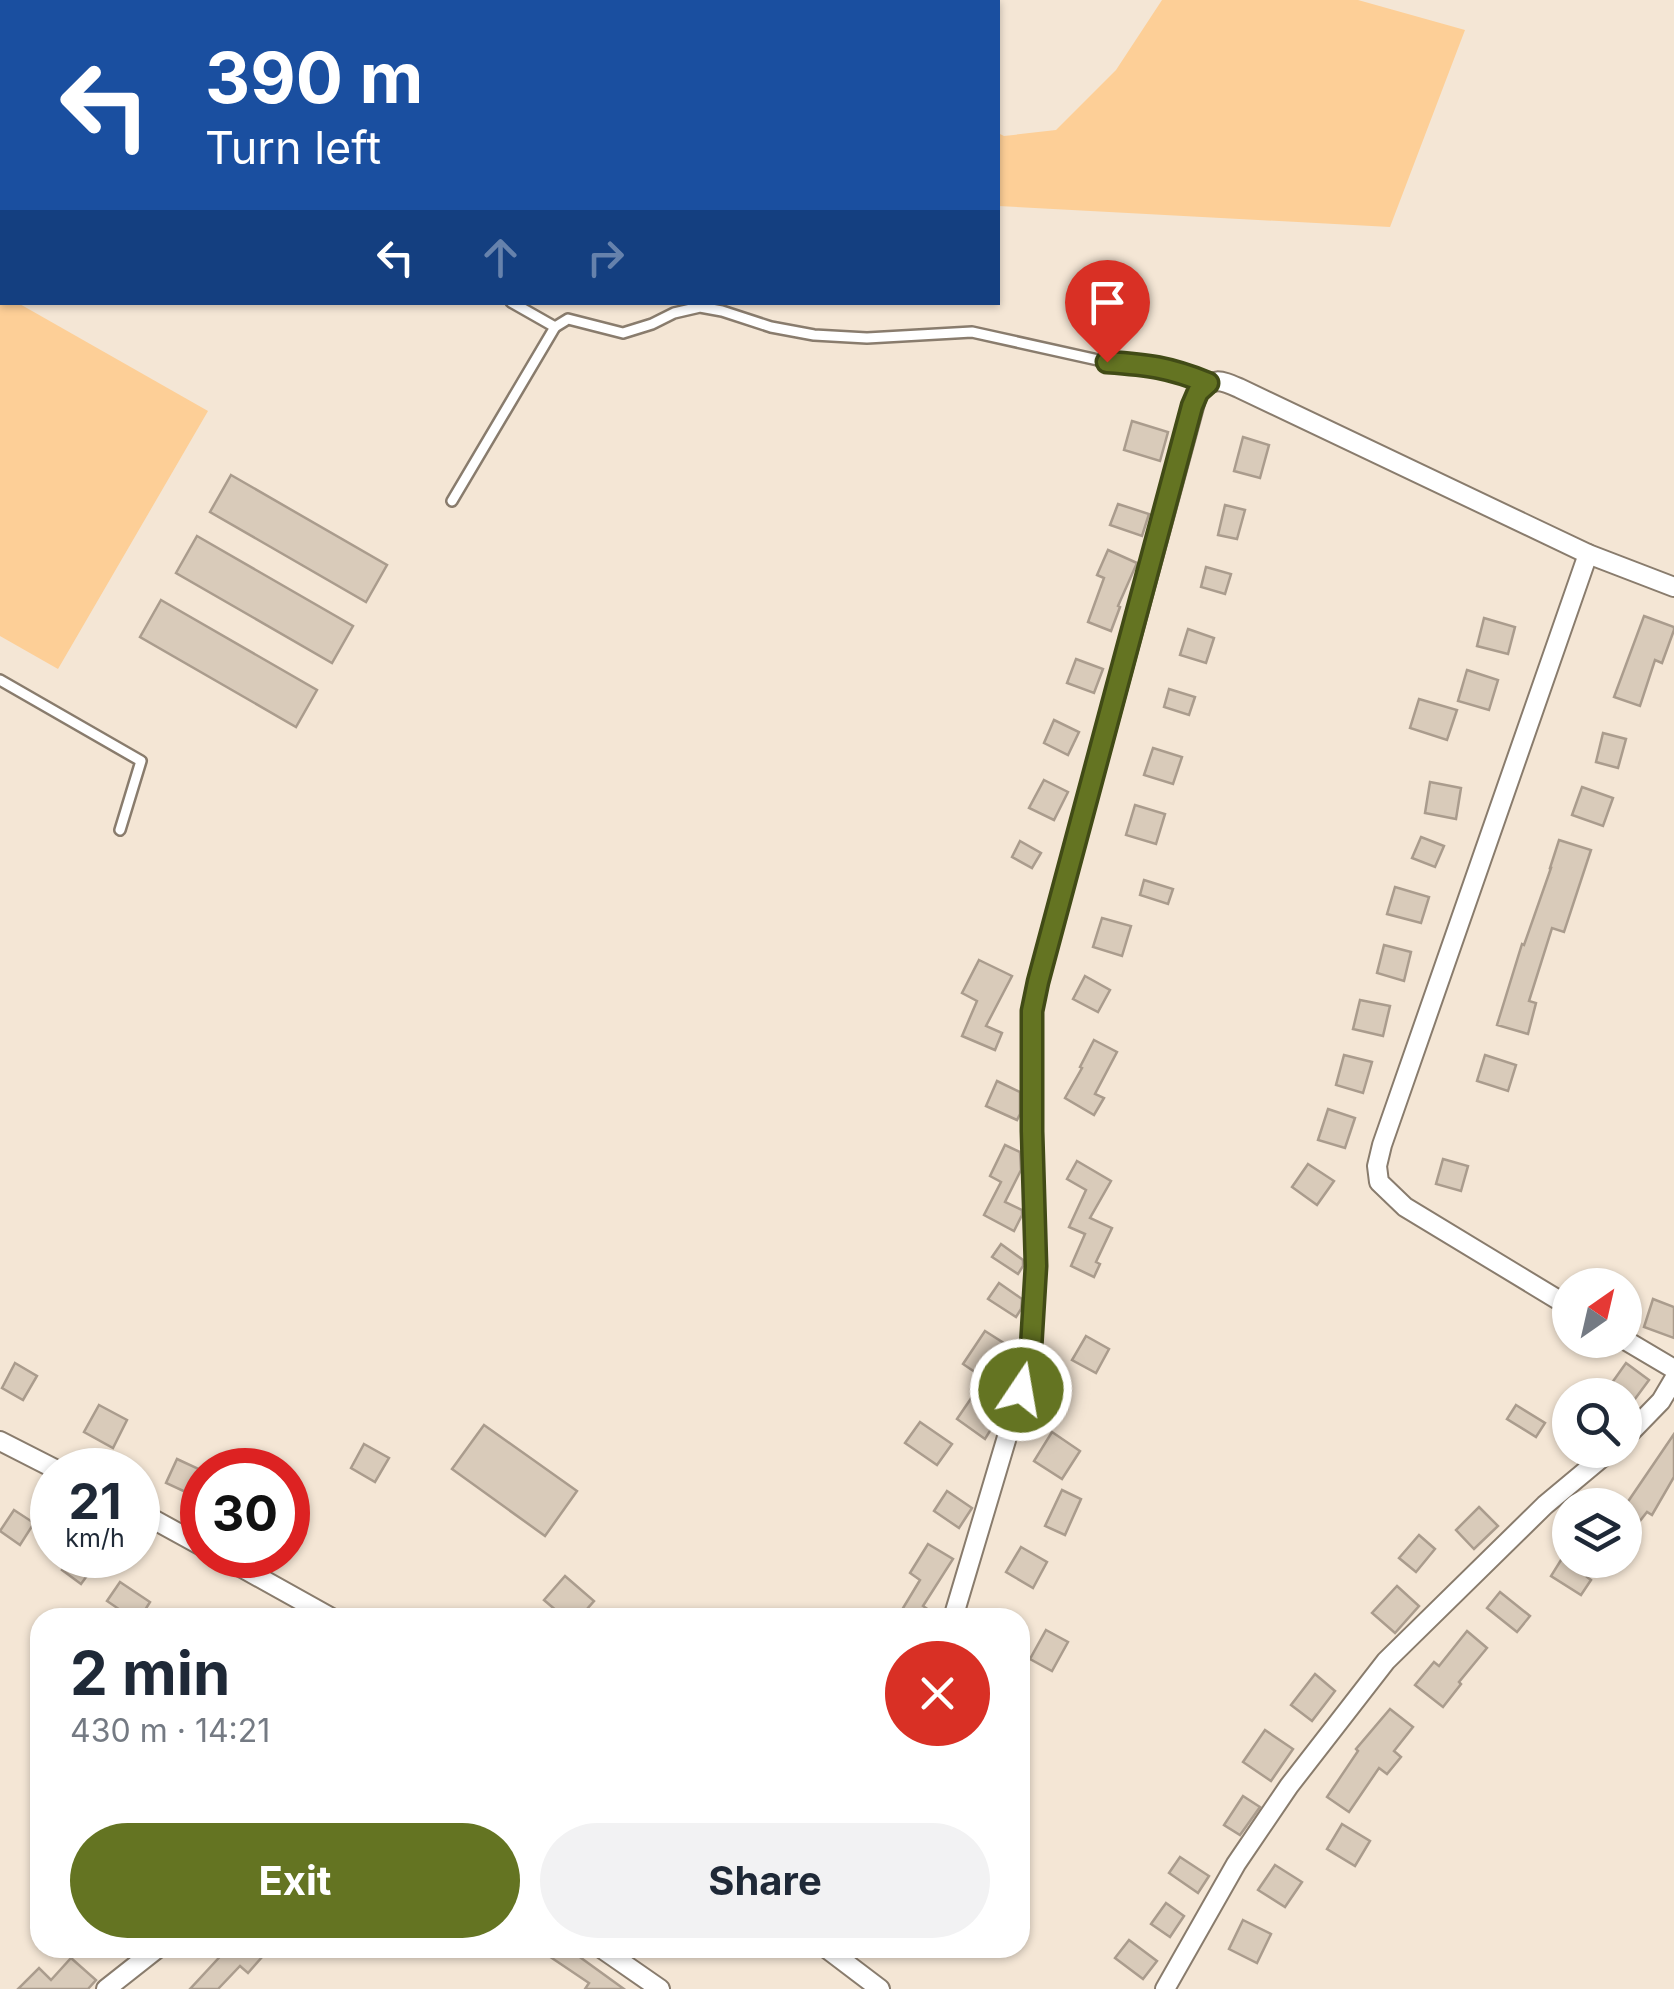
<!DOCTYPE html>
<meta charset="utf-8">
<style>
body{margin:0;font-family:Inter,sans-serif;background:#f2f2f3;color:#1f2937;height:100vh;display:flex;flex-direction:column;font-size:38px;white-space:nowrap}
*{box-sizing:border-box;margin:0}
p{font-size:32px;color:#747a83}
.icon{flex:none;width:55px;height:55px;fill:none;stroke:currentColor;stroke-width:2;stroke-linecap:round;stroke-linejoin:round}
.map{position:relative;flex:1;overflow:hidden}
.panel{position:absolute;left:30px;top:1608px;width:1000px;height:350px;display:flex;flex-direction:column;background:#fff;border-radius:30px;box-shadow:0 2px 8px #0004}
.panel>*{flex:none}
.hud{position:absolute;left:0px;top:0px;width:1000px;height:305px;box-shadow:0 2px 8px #0004;background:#1a4fa0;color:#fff;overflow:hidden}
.needle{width:65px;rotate:34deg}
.fabs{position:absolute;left:1552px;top:1268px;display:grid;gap:20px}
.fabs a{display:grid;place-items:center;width:90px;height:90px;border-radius:50%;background:#fff;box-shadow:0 2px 8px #0004;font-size:50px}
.speed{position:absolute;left:30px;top:1448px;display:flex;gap:20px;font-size:50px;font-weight:700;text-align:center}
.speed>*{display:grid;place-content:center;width:130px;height:130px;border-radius:50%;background:#fff;box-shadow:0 2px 8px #0004;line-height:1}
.speed small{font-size:25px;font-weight:400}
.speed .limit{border:15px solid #d22;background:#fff;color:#111}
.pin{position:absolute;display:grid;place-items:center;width:85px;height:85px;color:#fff;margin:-102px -42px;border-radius:50% 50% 50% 0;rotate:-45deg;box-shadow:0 0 10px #0007}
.pin .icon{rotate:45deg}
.me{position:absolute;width:110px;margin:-55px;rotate:12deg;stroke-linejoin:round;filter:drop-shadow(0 0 8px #0008)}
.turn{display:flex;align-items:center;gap:35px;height:210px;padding:0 40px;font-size:45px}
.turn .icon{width:130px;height:130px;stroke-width:2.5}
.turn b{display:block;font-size:70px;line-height:85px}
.lanes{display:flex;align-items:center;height:95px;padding:0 40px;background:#0003;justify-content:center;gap:50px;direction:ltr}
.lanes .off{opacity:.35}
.round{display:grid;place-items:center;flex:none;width:105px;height:105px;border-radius:52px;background:#f2f2f3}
.overview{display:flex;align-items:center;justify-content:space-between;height:170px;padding:0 40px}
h1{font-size:60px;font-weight:700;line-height:75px}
.button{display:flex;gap:20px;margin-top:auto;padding:20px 40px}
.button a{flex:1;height:115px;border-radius:60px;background:#647422;color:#fff;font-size:40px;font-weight:700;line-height:115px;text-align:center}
.button a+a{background:#f2f2f3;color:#1f2937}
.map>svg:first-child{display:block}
</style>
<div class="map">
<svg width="1674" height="1989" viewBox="0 0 1674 1989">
<rect width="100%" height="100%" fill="#f4e6d5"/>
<g fill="#fdcf97">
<path d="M 25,0 L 751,0 L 755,2 L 24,2 Z"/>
<path d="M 1162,0 L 1358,0 L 1465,30 L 1390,227 L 998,206 L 998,133 L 1004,136 L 1056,130 L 1116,70 Z"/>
<path d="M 0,292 L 2,294 L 2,302 L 18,303 L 208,411 L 58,669 L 0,636 Z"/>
</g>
<g fill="#d9cbba" stroke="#aa9c8d" stroke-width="2.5">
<path d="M 1132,421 L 1168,432 L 1160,461 L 1124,450 Z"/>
<path d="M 1243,437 L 1269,445 L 1260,478 L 1234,471 Z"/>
<path d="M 231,475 L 387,565 L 366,602 L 210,512 Z"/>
<path d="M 1118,504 L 1149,514 L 1142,536 L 1110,525 Z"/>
<path d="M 1225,505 L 1245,510 L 1237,539 L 1218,535 Z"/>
<path d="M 197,536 L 353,626 L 332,663 L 176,573 Z"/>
<path d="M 1108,550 L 1137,563 L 1118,606 L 1120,607 L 1111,631 L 1088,622 L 1104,578 L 1097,575 Z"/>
<path d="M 1206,567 L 1231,574 L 1225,594 L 1201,587 Z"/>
<path d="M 161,600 L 317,690 L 296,727 L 140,637 Z"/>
<path d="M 1644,616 L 1674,627 L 1674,630 L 1662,663 L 1655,660 L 1640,706 L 1614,697 Z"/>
<path d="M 1484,618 L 1515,627 L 1508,654 L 1477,646 Z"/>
<path d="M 1188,629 L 1214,638 L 1206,663 L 1180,655 Z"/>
<path d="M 1076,659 L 1103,669 L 1094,693 L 1067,683 Z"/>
<path d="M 1467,670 L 1498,680 L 1489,710 L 1458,701 Z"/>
<path d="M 1169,689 L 1195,697 L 1189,715 L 1164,707 Z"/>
<path d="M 1419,699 L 1457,710 L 1447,740 L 1410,728 Z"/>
<path d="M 1054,720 L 1079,732 L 1068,755 L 1044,743 Z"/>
<path d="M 1603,733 L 1626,739 L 1618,768 L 1596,762 Z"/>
<path d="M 1153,748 L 1182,757 L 1173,784 L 1144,775 Z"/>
<path d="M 1044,780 L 1068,792 L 1054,820 L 1029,808 Z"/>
<path d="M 1430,782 L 1461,788 L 1456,819 L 1425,813 Z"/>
<path d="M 1582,787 L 1613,798 L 1603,826 L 1572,815 Z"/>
<path d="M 1135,805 L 1165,814 L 1156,844 L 1126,835 Z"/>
<path d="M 1421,837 L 1444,846 L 1435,867 L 1412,858 Z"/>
<path d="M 1559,840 L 1591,850 L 1564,932 L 1552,928 L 1529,1001 L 1536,1003 L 1528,1034 L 1497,1025 L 1522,944 L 1524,945 L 1551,868 L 1550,868 Z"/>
<path d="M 1020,841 L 1041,853 L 1032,868 L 1012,857 Z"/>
<path d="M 1144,880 L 1173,889 L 1168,904 L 1140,895 Z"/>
<path d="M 1395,887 L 1429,897 L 1421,923 L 1387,914 Z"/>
<path d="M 1102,918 L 1131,926 L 1122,956 L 1093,947 Z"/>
<path d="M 1384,945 L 1411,952 L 1404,981 L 1377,973 Z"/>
<path d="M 979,960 L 1012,976 L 986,1026 L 1002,1033 L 995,1050 L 962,1036 L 977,1001 L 962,993 Z"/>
<path d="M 1085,976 L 1110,990 L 1098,1012 L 1073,999 Z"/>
<path d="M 1360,1000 L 1390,1006 L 1383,1036 L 1353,1029 Z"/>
<path d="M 1094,1040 L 1117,1052 L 1095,1094 L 1104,1098 L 1094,1115 L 1065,1098 L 1082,1068 L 1080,1067 Z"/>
<path d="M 1344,1055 L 1372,1062 L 1363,1093 L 1336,1085 Z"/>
<path d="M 1485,1055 L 1516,1065 L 1508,1091 L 1477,1081 Z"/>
<path d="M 997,1081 L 1020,1092 L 1020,1114 L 1017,1120 L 986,1106 Z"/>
<path d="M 1328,1109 L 1355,1118 L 1345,1148 L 1318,1140 Z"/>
<path d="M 1005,1145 L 1020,1152 L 1021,1170 L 1005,1202 L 1022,1210 L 1022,1215 L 1014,1231 L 984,1215 L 1001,1182 L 990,1176 Z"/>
<path d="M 1443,1159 L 1468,1166 L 1461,1191 L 1436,1184 Z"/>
<path d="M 1077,1161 L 1111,1181 L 1090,1218 L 1112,1228 L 1096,1262 L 1100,1264 L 1094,1277 L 1071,1266 L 1085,1234 L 1069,1227 L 1086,1190 L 1067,1179 Z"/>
<path d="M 1308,1164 L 1334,1181 L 1317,1205 L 1292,1187 Z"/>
<path d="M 1001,1244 L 1023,1260 L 1023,1266 L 1018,1274 L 992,1257 Z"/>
<path d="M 999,1283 L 1022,1299 L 1021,1309 L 1016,1317 L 988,1299 Z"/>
<path d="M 1653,1299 L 1674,1307 L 1674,1338 L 1644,1327 Z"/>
<path d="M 985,1331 L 1010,1347 L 988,1381 L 963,1364 Z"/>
<path d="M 1086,1336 L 1109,1349 L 1096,1373 L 1072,1360 Z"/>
<path d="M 15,1363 L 37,1376 L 23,1400 L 2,1388 Z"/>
<path d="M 1626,1363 L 1649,1380 L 1632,1403 L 1625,1398 L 1625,1395 L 1620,1395 L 1609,1387 Z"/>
<path d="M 974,1394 L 1001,1413 L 985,1439 L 957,1419 Z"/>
<path d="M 99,1405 L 127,1420 L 113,1448 L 84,1432 Z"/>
<path d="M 1516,1405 L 1545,1423 L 1536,1437 L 1507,1419 Z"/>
<path d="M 920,1422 L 952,1444 L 937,1465 L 905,1443 Z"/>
<path d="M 484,1425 L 577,1491 L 545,1536 L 452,1469 Z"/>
<path d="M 1052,1432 L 1080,1451 L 1062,1479 L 1034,1461 Z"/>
<path d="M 1674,1434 L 1674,1477 L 1652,1515 L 1647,1512 L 1625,1540 L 1625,1506 Z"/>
<path d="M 364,1444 L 389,1458 L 375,1482 L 351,1468 Z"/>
<path d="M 177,1459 L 201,1470 L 190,1494 L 166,1483 Z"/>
<path d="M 1062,1490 L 1081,1499 L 1065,1535 L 1045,1526 Z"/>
<path d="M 947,1491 L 972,1508 L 959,1528 L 934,1511 Z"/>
<path d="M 1479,1507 L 1498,1526 L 1474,1549 L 1456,1530 Z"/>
<path d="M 14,1510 L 34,1523 L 20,1545 L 0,1531 Z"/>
<path d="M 1419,1535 L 1435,1549 L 1416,1572 L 1399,1558 Z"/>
<path d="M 928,1544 L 953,1559 L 923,1606 L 941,1618 L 897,1618 L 920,1580 L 910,1573 Z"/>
<path d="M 1021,1547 L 1047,1562 L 1033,1588 L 1006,1572 Z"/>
<path d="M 73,1555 L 79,1555 L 94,1566 L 81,1584 L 62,1570 Z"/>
<path d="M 1561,1560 L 1598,1560 L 1587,1577 L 1591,1580 L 1581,1595 L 1551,1576 Z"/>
<path d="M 565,1576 L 594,1601 L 579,1618 L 565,1618 L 544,1600 Z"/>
<path d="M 120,1582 L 150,1602 L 140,1618 L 132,1618 L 107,1601 Z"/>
<path d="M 1397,1586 L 1419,1606 L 1395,1633 L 1372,1613 Z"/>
<path d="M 1500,1592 L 1530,1616 L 1517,1632 L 1487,1608 Z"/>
<path d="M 1046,1630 L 1068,1642 L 1052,1671 L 1030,1659 Z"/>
<path d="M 1467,1631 L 1487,1648 L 1459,1682 L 1461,1684 L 1443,1707 L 1415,1685 L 1434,1662 L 1439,1666 Z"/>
<path d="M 1315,1674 L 1335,1691 L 1312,1721 L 1291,1705 Z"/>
<path d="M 1390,1709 L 1413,1727 L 1394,1751 L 1401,1757 L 1387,1774 L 1379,1768 L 1349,1812 L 1327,1797 L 1358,1751 L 1356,1749 Z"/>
<path d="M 1265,1730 L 1293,1749 L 1271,1781 L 1243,1762 Z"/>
<path d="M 1243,1796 L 1260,1807 L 1240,1835 L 1224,1825 Z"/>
<path d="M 1342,1824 L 1370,1841 L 1355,1866 L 1327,1849 Z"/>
<path d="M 1180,1857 L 1209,1876 L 1198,1893 L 1169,1873 Z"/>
<path d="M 1275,1865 L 1302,1882 L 1285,1907 L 1258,1890 Z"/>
<path d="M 1166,1903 L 1184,1916 L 1170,1937 L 1151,1924 Z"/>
<path d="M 1243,1920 L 1271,1934 L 1257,1963 L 1229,1949 Z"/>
<path d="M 1129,1940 L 1157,1961 L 1143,1979 L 1115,1958 Z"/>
<path d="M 228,1948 L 270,1948 L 248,1973 L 240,1966 L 218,1989 L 190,1989 Z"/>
<path d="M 537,1948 L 583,1948 L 577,1955 L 624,1989 L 585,1989 L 589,1983 Z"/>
<path d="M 71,1958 L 96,1980 L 88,1989 L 18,1989 L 39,1968 L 51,1980 Z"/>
</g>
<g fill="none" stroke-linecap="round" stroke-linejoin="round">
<defs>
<g id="service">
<path d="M 0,195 L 2,196"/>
<path d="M 555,327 L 568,319 L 623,333 L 652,324 L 674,313 L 700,307 L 722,311 L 771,327 L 814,335 L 867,338 L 972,332 L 1107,362 L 1155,365 L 1175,370 L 1208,383"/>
<path d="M 452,501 L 555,327 L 511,302"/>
<path d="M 0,680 L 141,761 L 120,830"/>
</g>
<g id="minor">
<path d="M 1570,1307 L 1405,1207 L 1379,1182 L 1377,1166 L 1382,1145 L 1588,554"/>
<path d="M 1625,1340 L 1674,1369"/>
<path d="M 1625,1438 L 1661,1401 L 1674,1379"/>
<path d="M 0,1441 L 57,1470"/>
<path d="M 138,1511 L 202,1546"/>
<path d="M 219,1555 L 332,1618"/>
<path d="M 953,1618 L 1021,1390 L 1031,1349 L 1036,1266 L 1032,1131 L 1032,1011 L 1038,982 L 1198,392 C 1214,377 1220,380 1239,388 L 1588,554 L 1674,587"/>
<path d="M 601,1948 L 660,1989"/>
<path d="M 826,1948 L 880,1989"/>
<path d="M 106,1989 L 158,1948"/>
<path d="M 1165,1989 L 1236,1864 L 1289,1786 L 1386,1661 L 1545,1505 L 1611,1450"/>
</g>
<path id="tertiary" d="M 0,19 L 2,5"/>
</defs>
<use href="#service" stroke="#897c6d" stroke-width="14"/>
<use href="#minor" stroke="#897c6d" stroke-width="22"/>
<use href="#tertiary" stroke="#897c6d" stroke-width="28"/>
<use href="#service" stroke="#fff" stroke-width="9"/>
<use href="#minor" stroke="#fff" stroke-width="18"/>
<use href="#tertiary" stroke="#fff" stroke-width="22"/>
</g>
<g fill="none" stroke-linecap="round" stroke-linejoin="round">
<defs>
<path id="route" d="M 1021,1390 L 1031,1348 L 1036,1266 L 1032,1131 L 1032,1011 L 1038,982 L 1192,406 L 1198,392 L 1208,383 C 1168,367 1149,365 1107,362"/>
</defs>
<use href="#route" stroke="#414b16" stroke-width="25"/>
<use href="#route" stroke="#647422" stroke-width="18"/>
</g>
</svg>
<div class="fabs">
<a><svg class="needle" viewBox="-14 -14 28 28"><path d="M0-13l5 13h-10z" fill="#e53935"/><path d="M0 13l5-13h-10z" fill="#747a83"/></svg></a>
<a><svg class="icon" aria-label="search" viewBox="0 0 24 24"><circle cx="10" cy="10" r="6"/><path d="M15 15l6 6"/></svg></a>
<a><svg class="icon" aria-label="layers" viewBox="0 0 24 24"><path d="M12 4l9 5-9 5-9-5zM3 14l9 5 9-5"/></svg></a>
</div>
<div class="speed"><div>21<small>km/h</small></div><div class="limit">30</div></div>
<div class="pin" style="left:1107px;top:362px;background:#d93025"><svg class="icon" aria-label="arrive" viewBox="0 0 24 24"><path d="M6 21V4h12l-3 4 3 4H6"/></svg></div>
<svg class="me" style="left:1021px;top:1390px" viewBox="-20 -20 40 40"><circle r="17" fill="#647422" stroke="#fff" stroke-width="3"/><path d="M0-11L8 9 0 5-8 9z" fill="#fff"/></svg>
<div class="hud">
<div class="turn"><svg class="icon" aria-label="left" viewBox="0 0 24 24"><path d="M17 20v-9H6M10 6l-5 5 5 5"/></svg><div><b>390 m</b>Turn left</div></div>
<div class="lanes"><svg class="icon" aria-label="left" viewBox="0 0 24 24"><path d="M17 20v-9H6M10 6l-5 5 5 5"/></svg><svg class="icon off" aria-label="ahead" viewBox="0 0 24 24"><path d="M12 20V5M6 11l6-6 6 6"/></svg><svg class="icon off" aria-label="right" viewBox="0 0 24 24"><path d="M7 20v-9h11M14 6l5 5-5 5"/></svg></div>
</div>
<section class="panel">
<div class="overview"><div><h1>2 min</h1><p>430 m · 14:21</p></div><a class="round" style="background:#d93025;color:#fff"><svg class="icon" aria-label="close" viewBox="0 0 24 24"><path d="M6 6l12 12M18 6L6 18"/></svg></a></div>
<div class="button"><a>Exit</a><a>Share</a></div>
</section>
</div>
